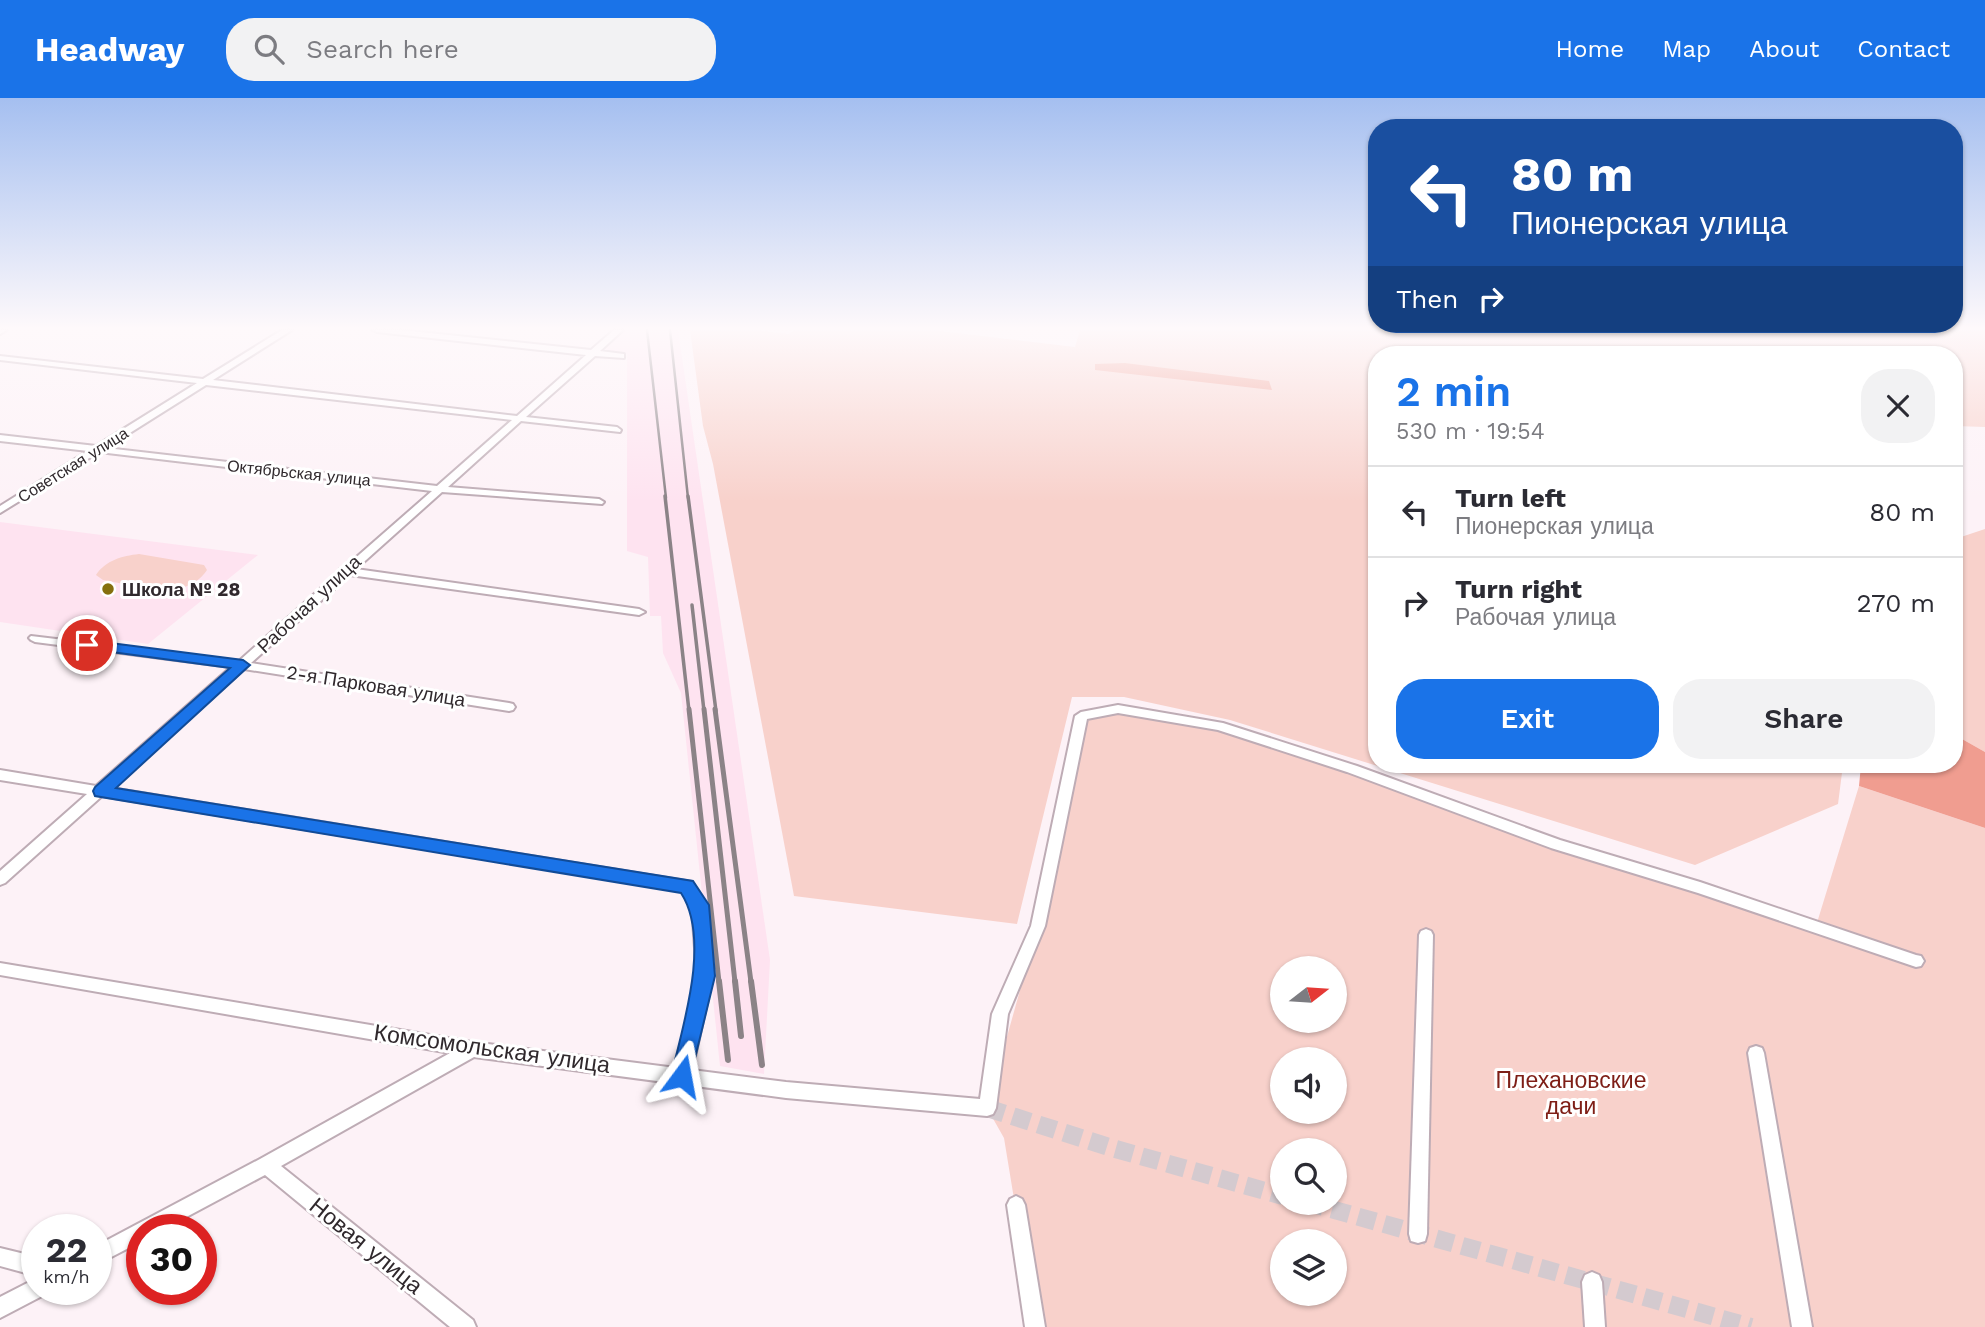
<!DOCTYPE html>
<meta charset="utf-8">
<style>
body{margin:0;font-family:"Work Sans",sans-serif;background:#f2f2f3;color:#2b2b33;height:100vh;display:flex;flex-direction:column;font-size:26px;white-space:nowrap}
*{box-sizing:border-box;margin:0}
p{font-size:23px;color:#7c7c81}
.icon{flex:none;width:38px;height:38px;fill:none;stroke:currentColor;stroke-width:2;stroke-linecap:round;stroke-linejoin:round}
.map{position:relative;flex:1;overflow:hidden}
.details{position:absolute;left:1368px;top:248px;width:595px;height:427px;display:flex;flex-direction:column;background:#fff;border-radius:28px;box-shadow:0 2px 5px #0004}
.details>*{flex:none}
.top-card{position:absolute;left:1368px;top:21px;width:595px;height:214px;border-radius:28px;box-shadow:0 2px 5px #0004;background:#1a4fa0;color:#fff;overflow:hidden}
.needle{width:46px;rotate:73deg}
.buttons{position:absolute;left:1270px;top:858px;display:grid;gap:14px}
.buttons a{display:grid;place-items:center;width:77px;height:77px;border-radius:50%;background:#fff;box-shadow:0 2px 5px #0004;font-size:35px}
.speed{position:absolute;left:21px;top:1116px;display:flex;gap:14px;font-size:35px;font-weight:700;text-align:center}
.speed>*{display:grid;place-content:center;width:91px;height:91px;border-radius:50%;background:#fff;box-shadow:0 2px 5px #0004;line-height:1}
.speed small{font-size:18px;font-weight:400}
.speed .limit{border:10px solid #d22;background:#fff;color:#111}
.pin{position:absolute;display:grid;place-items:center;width:60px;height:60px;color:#fff;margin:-30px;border:4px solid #fff;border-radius:50%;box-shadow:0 2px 7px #0007}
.me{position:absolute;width:77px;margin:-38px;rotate:13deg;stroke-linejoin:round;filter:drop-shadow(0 0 5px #0008)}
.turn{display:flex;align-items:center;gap:24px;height:147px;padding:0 28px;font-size:32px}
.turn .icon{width:91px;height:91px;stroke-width:2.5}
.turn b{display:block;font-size:49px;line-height:60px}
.then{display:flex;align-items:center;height:66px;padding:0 28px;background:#0003;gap:14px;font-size:26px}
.round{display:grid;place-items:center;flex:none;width:74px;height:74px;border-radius:28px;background:#f2f2f3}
.head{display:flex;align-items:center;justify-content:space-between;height:119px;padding:0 28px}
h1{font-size:42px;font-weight:600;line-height:52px;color:#1a73e8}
.cta{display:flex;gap:14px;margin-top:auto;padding:14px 28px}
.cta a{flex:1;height:80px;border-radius:28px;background:#1a73e8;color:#fff;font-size:28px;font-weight:600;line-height:80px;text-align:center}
.cta a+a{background:#f2f2f3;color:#2b2b33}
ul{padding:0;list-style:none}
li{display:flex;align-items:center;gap:21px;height:91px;padding:0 28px;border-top:2px solid #e1e1e2}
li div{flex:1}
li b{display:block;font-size:26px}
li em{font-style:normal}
header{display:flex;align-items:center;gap:42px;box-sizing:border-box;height:98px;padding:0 35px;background:#1a73e8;color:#fff}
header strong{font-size:33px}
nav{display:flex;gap:38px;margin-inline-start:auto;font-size:24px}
.search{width:490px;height:63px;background:#f2f2f3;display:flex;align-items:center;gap:18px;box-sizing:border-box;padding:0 24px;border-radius:28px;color:#7c7c81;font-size:26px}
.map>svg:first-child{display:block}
</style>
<header>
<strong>Headway</strong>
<div class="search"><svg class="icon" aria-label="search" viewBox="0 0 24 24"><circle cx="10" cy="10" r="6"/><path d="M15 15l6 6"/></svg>Search here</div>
<nav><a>Home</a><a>Map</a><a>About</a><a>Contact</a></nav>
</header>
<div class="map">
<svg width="1985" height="1229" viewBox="0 0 1985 1229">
<rect width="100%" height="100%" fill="#fdf2f7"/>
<g fill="#fee3f0">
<path d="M 621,232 L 678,232 L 770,862 L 764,976 L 720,968 L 681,595 L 663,555 L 661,518 L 650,518 L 648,459 L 627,453 L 627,256 L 597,252 Z"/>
<path d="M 0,424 L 258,457 L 148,546 L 0,524 Z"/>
</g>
<g fill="#f8d1cb" fill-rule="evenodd">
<path d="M 690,232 L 757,232 L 789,236 L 794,232 L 932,232 L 1075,249 L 1080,232 L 1985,232 L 1985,329 L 1955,328 L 1955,257 L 1377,257 L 1377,667 L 1843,667 L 1838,706 L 1695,767 L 1230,622 L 1124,599 L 1072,599 L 1017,826 L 794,798 L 713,366 L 703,328 Z"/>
<path d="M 1985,431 L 1985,654 L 1955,637 L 1955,441 Z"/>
<path d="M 139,456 L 204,467 L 207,472 C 184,506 136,487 103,482 L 96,477 C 106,462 122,458 139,456 Z"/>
<path d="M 1118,611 L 1219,628 L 1556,746 L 1816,828 L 1859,688 L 1985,730 L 1985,1229 L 1035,1229 L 1004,1040 L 987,1010 L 1038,828 L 1081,618 ZM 1283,870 L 1335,870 L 1335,922 L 1283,922 ZM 1283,961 L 1335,961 L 1335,1013 L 1283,1013 ZM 1283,1052 L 1335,1052 L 1335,1104 L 1283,1104 ZM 1283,1143 L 1335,1143 L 1335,1195 L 1283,1195 Z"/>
</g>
<g fill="#f09d90">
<path d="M 1125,265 L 1269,283 L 1272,292 L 1095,272 L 1095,266 Z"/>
<path d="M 1955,637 L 1985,654 L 1985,730 L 1859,688 L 1861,667 L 1955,667 Z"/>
</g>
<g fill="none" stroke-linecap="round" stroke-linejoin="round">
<g stroke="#d4cacf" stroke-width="18" stroke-dasharray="18 9" stroke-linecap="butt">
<path d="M 987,1010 L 1112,1050 L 1283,1098"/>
<path d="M 1306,1104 L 1751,1229"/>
</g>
<defs>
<g id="minor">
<path d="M 0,232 L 7,232 L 0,236 Z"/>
<path d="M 282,232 L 292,232 L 213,282 L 517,318 L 586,257 L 377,234 L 373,232 L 401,232 L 591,252 L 614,232 L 623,232 L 600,253 L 624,256 L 624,260 L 595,258 L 526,319 L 617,329 L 621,332 L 620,334 L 521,323 L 448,389 L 599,401 L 604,404 L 602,406 L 442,394 L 356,471 L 639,511 L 645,514 L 639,517 L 350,477 L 251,565 L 509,605 L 513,606 L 515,609 L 513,612 L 509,613 L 244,571 L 111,690 L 692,784 L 706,807 L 713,878 L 692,972 L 786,984 L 980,1001 L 992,916 L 1031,828 L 1075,618 L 1081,614 L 1118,607 L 1223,625 L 1357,668 L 1560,742 L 1700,784 L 1916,857 L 1921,858 L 1924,863 L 1921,868 L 1916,869 L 1698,795 L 1551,750 L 1347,674 L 1218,632 L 1118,615 L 1087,621 L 1045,828 L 1008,916 L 996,1010 L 993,1016 L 987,1018 L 786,1000 L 474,959 L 281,1068 L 473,1222 L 476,1229 L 450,1229 L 265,1077 L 162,1132 L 142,1132 L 142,1143 L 96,1167 L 96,1148 L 260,1061 L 450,955 L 0,877 L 0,865 L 472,944 L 676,970 L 697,878 L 692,808 L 682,793 L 102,698 L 5,785 L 0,787 L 0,773 L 87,696 L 0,682 L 0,672 L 96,688 L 231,569 L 35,544 L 31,542 L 29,540 L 31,538 L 239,563 L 339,474 L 340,471 L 344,470 L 432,393 L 99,354 L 0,415 L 0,408 L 88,353 L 0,343 L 0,337 L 96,348 L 197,285 L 0,262 L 0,258 L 203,281 ZM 206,287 L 512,322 L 437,388 L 106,350 Z"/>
<path d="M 1426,831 L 1431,833 L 1433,837 L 1427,1136 L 1425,1143 L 1418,1145 L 1411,1143 L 1409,1136 L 1419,837 L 1421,833 Z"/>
<path d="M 1756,948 L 1762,950 L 1764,955 L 1812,1229 L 1792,1229 L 1748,955 L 1750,950 Z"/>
<path d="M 1016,1098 L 1022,1101 L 1025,1107 L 1045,1229 L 1025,1229 L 1007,1107 L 1010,1101 Z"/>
<path d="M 0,1150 L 37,1159 L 37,1178 L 0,1168 Z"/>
<path d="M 1592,1174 L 1599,1177 L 1602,1184 L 1605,1229 L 1585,1229 L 1582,1184 L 1585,1177 Z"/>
<path d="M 37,1180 L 37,1192 L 46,1192 L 44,1197 L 0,1220 L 0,1199 Z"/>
</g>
</defs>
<use href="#minor" stroke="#beacb5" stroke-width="4"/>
<use href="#minor" fill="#fff" fill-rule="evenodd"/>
<g stroke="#8b8387" stroke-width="2.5">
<path d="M 647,232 L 666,400"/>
<path d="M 670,232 L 688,400"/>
</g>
<g stroke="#8b8387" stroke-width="3.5">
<path d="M 665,398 L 689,613"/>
<path d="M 688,398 L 716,613"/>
<path d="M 692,507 L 704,613"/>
</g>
<g stroke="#8b8387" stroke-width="5">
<path d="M 689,611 L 719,884"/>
<path d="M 704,611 L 735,884"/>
<path d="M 715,611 L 751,884"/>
</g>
<g stroke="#8b8387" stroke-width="6">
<path d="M 719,883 L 728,962"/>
<path d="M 735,883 L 741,938"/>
<path d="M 751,883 L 762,967"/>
</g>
</g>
<linearGradient id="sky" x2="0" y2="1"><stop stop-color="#a5bff0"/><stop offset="0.57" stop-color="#fef9fb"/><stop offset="1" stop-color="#fef9fb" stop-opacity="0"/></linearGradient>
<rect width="1985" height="404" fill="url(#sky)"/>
<path fill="#1a73e8" stroke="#114b97" stroke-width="2" d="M 87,542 L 243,562 L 250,567 L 116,690 L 693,783 L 709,807 L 715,878 L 689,985 L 682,988 L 674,985 L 671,978 C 683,928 711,841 681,795 L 95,698 L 93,693 L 95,689 L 230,570 L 82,550 L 80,547 Z"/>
<circle fill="#856f0e" stroke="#fff" stroke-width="2.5" cx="108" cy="491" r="7"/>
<g text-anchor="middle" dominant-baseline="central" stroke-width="6" stroke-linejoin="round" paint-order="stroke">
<g font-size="16" fill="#30292d" stroke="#fff">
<text transform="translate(73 367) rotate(-32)">Советская улица</text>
<text transform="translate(299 375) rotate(6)">Октябрьская улица</text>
</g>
<g font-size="19" font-weight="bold" fill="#30292d" stroke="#fff" text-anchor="start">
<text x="122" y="491">Школа № 28</text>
</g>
<g font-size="19" fill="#30292d" stroke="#fff">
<text transform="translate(309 506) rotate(-43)">Рабочая улица</text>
<text transform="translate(376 588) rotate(9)">2-я Парковая улица</text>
</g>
<g font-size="23" fill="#30292d" stroke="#fff">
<text transform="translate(492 951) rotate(8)">Комсомольская улица</text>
<text transform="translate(366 1148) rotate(39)">Новая улица</text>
</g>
<g font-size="23" fill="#7e1e16" stroke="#fff">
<text x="1571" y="982">Плехановские<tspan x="1571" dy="26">дачи</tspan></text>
</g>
</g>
</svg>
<div class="buttons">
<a><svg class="needle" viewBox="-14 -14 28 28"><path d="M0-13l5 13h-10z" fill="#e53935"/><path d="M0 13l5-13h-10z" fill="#7c7c81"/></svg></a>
<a><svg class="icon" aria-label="sound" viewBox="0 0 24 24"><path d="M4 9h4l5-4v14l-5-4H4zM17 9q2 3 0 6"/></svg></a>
<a><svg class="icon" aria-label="search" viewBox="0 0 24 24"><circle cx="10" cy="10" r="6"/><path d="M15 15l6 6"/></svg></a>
<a><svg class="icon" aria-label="layers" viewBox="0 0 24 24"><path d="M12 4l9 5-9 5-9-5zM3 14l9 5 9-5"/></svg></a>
</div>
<div class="speed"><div>22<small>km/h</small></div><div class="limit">30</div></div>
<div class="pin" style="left:87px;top:547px;background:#d93025"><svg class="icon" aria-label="arrive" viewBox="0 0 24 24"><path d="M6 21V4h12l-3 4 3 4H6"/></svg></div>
<svg class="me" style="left:682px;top:978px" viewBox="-20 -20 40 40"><path d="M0-17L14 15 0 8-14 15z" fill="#1a73e8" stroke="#fff" stroke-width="4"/></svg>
<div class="top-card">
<div class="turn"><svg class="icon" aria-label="left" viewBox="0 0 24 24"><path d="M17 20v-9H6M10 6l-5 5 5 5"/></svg><div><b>80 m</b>Пионерская улица</div></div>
<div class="then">Then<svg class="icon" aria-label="right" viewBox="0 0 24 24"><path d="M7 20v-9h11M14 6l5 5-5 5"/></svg></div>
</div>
<section class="details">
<div class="head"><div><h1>2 min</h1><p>530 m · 19:54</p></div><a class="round"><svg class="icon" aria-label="close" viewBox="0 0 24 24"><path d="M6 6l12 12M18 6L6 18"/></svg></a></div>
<ul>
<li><svg class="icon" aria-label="left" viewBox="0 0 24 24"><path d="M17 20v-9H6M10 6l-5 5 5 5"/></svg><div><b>Turn left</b><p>Пионерская улица</p></div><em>80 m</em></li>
<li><svg class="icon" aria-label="right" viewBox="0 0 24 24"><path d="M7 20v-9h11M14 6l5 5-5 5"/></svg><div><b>Turn right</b><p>Рабочая улица</p></div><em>270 m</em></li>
</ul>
<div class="cta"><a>Exit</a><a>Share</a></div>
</section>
</div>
